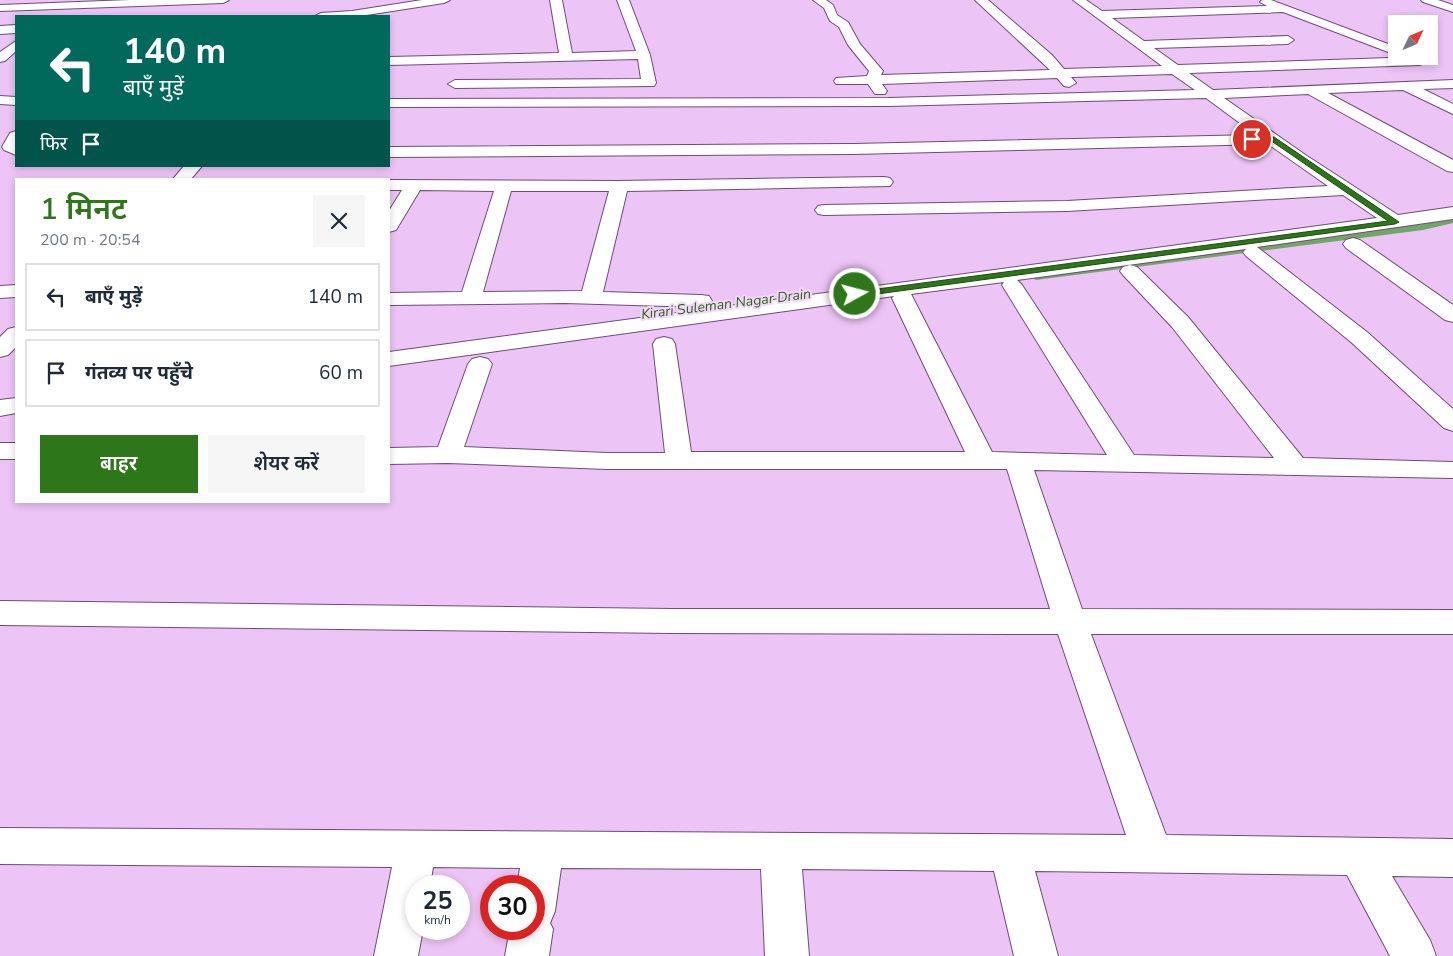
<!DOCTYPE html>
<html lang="hi">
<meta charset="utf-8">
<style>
body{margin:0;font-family:"Nunito Sans","Noto Sans Devanagari",sans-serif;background:#f6f6f7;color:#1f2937;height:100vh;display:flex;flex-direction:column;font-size:19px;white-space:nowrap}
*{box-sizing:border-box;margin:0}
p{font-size:16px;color:#747a83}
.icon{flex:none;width:28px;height:28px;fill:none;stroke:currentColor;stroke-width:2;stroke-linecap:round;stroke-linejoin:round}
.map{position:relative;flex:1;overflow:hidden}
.panel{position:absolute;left:15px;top:178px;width:375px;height:325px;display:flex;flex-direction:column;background:#fff;border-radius:0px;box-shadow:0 2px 8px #0003}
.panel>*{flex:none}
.top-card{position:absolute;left:15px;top:15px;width:375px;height:152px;border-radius:0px;box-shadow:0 2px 8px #0003;background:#00695c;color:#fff;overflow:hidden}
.needle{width:32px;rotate:46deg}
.controls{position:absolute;left:1388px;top:15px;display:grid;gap:10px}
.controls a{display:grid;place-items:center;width:50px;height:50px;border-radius:0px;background:#fff;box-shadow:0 2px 8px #0003;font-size:25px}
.speed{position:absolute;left:405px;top:875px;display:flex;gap:10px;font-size:25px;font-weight:700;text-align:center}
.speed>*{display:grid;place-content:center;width:65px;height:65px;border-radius:50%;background:#fff;box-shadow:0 2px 8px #0003;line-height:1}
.speed small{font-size:12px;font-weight:400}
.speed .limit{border:8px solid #d22;background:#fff;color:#111}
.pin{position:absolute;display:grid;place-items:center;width:42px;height:42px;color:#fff;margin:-21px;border:2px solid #fff;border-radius:50%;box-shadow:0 1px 5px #0007}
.me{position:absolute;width:55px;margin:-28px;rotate:83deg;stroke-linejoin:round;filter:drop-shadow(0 0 4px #0008)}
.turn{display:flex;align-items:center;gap:18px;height:105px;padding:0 25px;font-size:22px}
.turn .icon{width:65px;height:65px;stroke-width:2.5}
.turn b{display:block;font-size:35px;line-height:42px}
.then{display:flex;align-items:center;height:48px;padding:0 25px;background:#0003;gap:10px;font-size:19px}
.round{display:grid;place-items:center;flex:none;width:52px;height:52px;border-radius:0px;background:#f6f6f7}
.summary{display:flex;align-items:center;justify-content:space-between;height:85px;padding:0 25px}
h1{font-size:30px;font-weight:600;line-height:38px;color:#2e761a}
.cta{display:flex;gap:10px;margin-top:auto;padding:10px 25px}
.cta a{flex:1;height:58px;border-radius:0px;background:#2e761a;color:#fff;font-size:20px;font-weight:600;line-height:58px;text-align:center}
.cta a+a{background:#f6f6f7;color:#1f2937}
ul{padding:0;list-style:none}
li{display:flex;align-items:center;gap:15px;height:68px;margin:0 10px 8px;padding:0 15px;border:2px solid #e0e1e3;border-radius:0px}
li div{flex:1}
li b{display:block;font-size:19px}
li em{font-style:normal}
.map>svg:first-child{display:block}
</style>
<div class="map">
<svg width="1453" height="956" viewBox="0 0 1453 956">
<rect width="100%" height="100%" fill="#ecc4f6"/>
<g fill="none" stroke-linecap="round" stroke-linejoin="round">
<path fill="#71a666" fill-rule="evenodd" d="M 1453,217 L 1453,223 L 1423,230 L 1036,280 L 1031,277 L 1036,274 L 1423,224 Z"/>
<defs>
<g id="street">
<path d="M 130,0 L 229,0 L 223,3 L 0,11 L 0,5 Z"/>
<path d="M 422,0 L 450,0 L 444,3 L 360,16 L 315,16 L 321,13 L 352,11 Z"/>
<path d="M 550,0 L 562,0 L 572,53 L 636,51 L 617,0 L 629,0 L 650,55 L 656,83 L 654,86 L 455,88 L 448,84 L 455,80 L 641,79 L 638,59 L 389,65 L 389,57 L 559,53 Z"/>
<path d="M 813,0 L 826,0 L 833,5 L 837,15 L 848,22 L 860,44 L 883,71 L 881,75 L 1050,70 L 975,0 L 988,0 L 1052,55 L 1064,69 L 1162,66 L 1073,0 L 1086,0 L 1102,11 L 1267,6 L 1260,2 L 1262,0 L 1271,0 L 1396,47 L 1396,55 L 1283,12 L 1112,18 L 1144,41 L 1288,36 L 1294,40 L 1288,44 L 1154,48 L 1178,65 L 1420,57 L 1427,61 L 1420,65 L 1189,73 L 1213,90 L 1453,80 L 1453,88 L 1423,89 L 1453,104 L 1453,114 L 1403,90 L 1328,93 L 1453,160 L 1453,172 L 1447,171 L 1308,94 L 1224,98 L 1307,156 L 1398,215 L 1453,207 L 1453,219 L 1257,247 L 1367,332 L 1453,409 L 1453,431 L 1444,428 L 1351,342 L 1246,256 L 1243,252 L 1246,249 L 1017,280 L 1022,285 L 1134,455 L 1274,458 L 1172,327 L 1123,275 L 1120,271 L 1123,267 L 1130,265 L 1137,267 L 1188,317 L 1303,458 L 1453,462 L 1453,478 L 1034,470 L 1082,609 L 1453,610 L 1453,634 L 1091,634 L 1166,835 L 1453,839 L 1453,877 L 1392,876 L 1430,940 L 1436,956 L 1390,956 L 1347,875 L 1035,871 L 1058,956 L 1014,956 L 994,871 L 802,869 L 809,956 L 765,956 L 761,869 L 561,868 L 555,911 L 550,923 L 553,929 L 549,956 L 505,956 L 510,929 L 534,929 L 534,886 L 517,886 L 520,868 L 433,867 L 430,886 L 416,886 L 416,929 L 423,929 L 418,956 L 374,956 L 392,867 L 0,864 L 0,828 L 1126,835 L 1058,634 L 672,633 L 0,625 L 0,601 L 672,609 L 1050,609 L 1007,469 L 607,469 L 448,463 L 389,464 L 389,448 L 438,447 L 468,364 L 472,359 L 480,357 L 488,359 L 492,364 L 464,447 L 607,453 L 665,453 L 653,344 L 656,339 L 664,337 L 672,339 L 675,344 L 691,452 L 965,452 L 892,298 L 894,296 L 389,366 L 389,352 L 1377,218 L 1343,195 L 1067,211 L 824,215 L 818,214 L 815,210 L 818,206 L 824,205 L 1067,201 L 1328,186 L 1268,144 L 854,154 L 389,157 L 389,147 L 854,144 L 1256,135 L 1206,98 L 888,106 L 389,107 L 389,99 L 888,98 L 1195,90 L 1172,74 L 1071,77 L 1076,83 L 1069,87 L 1064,86 L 1057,78 L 882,84 L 887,91 L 885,94 L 875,94 L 868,84 L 836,84 L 834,81 L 836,78 L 867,76 L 869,71 L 848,45 L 839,27 L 830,21 L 824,8 ZM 1004,282 L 1002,285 L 1107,455 L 992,452 L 911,294 Z"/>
<path d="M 1421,0 L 1438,0 L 1453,5 L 1453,12 L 1423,2 Z"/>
<path d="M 16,25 L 16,33 L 0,34 L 0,26 Z"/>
<path d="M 16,41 L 16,51 L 5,61 L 0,62 L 0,52 Z"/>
<path d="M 0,96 L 16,97 L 16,105 L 0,104 Z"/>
<path d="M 16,131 L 16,155 L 4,150 L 2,147 L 10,133 Z"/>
<path d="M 184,166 L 202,166 L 191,179 L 173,179 Z"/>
<path d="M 884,177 L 890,178 L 893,182 L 890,186 L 627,191 L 603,292 L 701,295 L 709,296 L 712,301 L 709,306 L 701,307 L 565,303 L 389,305 L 389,293 L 462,292 L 494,191 L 420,190 L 396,230 L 389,232 L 389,211 L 402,190 L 389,190 L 389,180 L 619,181 ZM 511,191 L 609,191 L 582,291 L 483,292 Z"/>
<path d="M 1353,238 L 1360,240 L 1453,305 L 1453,322 L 1445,320 L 1346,248 L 1343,244 L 1346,240 Z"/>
<path d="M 16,285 L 16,297 L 0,298 L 0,286 Z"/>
<path d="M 16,327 L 16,347 L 8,355 L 0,357 L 0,337 L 8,329 Z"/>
<path d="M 16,398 L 16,413 L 0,416 L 0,400 Z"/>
<rect x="0" y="443" width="16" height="16"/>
</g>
</defs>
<use href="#street" stroke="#6f4c77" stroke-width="2"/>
<use href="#street" fill="#fff" fill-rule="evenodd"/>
</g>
<path fill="#2e761a" stroke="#1e4d11" d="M 1252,137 L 1274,137 L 1399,222 L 1395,224 L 855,297 L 850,294 L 855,292 L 1388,221 L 1270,140 L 1250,140 L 1249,139 Z"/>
<g text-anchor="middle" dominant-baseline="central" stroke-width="4" stroke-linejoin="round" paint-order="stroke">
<g font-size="14" font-style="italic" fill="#24690f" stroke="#f5d4fd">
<text transform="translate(726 304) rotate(-7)">Kirari Suleman Nagar Drain</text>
</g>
</g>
</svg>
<div class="controls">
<a><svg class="needle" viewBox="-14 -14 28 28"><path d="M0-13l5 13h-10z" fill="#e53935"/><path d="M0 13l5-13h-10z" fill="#747a83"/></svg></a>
</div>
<div class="speed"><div>25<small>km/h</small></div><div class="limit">30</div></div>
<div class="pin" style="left:1252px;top:139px;background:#d93025"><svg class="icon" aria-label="arrive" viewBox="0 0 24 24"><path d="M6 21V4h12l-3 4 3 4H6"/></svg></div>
<svg class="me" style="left:855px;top:294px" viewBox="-20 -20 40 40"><circle r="17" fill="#2e761a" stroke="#fff" stroke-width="3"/><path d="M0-11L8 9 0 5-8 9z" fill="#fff"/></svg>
<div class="top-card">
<div class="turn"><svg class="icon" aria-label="left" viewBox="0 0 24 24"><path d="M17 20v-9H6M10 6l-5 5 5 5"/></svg><div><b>140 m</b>बाएँ मुड़ें</div></div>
<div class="then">फिर<svg class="icon" aria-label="arrive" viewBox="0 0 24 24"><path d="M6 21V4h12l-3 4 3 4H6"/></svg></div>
</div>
<section class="panel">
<div class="summary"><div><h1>1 मिनट</h1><p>200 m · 20:54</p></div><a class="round"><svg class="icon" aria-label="close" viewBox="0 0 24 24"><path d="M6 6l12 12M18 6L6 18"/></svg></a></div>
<ul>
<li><svg class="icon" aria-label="left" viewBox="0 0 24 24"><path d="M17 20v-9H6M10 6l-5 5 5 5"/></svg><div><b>बाएँ मुड़ें</b></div><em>140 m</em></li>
<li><svg class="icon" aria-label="arrive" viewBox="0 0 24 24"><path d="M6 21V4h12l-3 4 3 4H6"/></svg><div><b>गंतव्य पर पहुँचे</b></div><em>60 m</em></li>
</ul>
<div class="cta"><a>बाहर</a><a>शेयर करें</a></div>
</section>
</div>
